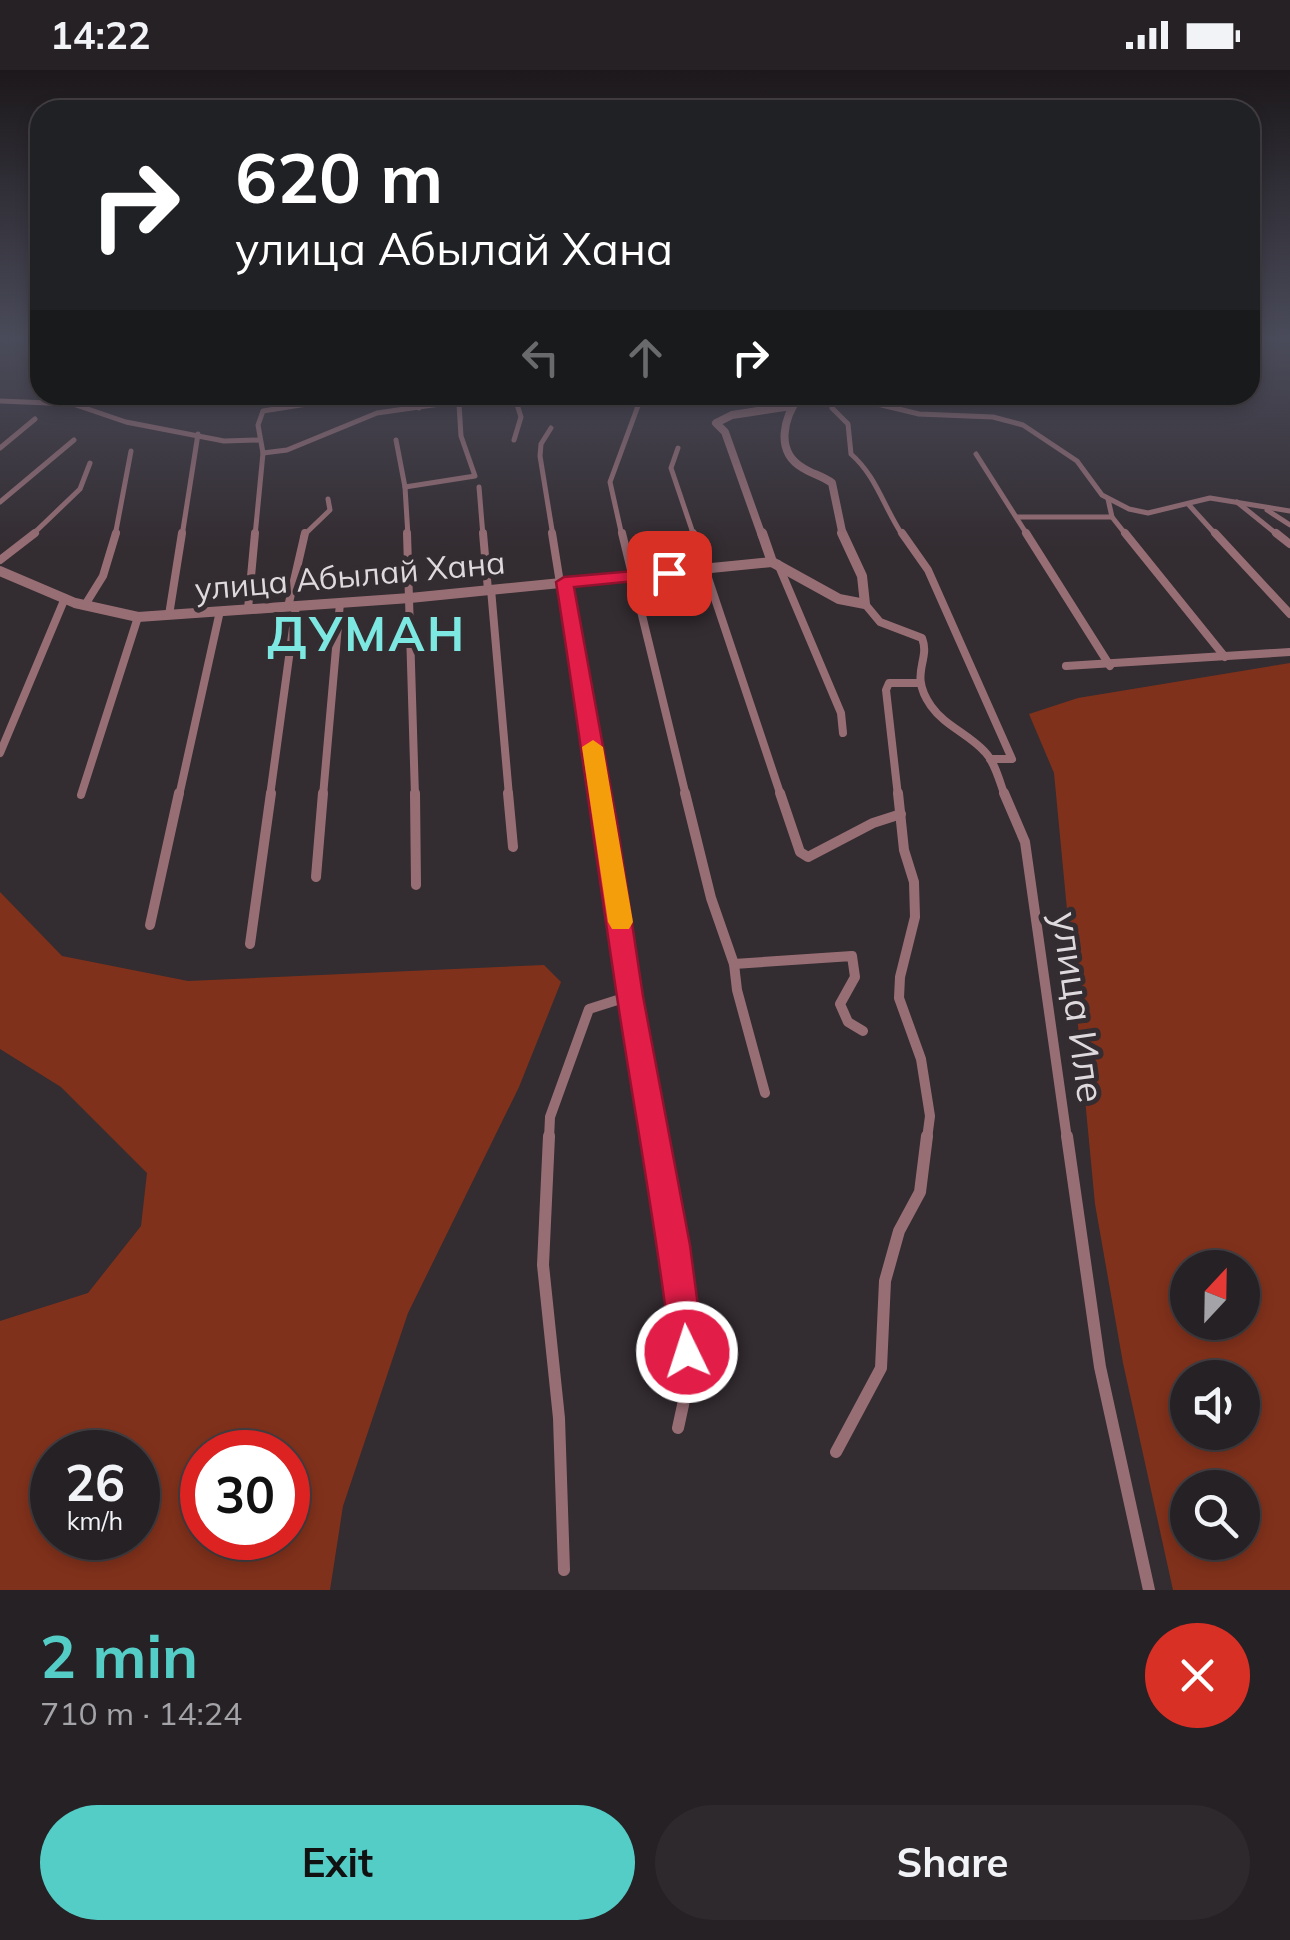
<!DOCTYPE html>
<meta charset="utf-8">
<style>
body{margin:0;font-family:Mulish,sans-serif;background:#2e292d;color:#f1f3f6;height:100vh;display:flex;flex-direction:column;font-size:38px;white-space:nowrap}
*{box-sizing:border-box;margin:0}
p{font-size:32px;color:#a4a3a7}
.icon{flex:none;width:55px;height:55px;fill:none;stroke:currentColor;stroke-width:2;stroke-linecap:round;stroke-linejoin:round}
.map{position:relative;height:1520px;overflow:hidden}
.sheet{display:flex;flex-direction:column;background:#262125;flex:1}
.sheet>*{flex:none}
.top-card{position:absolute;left:30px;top:30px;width:1230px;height:305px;border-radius:30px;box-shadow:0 5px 15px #0003,0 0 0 2px #423e42;background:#202124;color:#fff;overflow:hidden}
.needle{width:65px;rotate:22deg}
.controls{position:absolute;left:1170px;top:1180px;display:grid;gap:20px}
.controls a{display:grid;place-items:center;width:90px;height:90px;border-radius:50%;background:#262125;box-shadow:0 5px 15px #0003,0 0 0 2px #423e42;font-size:50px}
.speed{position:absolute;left:30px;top:1360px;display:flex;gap:20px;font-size:50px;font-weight:700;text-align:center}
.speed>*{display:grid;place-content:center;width:130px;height:130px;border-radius:50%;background:#262125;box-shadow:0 5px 15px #0003,0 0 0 2px #423e42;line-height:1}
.speed small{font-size:25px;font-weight:400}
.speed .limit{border:15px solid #d22;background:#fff;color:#111}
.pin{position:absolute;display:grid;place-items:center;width:85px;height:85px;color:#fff;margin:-42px;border-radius:20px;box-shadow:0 5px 15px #0006}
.me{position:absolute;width:110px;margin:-55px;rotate:356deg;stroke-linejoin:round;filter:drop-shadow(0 0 8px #0008)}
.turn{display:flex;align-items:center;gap:35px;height:210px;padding:0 40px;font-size:45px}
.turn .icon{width:130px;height:130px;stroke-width:2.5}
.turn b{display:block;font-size:70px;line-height:85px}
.lanes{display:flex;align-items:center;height:95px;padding:0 40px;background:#0003;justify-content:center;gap:50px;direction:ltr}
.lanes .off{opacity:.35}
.round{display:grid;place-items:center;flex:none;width:105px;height:105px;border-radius:52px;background:#2e292d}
.headline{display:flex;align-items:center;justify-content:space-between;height:170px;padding:0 40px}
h1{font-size:60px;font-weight:700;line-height:75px;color:#54cdc7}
.primary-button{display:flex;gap:20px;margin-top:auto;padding:20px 40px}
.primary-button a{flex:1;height:115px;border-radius:60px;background:#54cdc7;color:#111;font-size:40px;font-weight:700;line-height:115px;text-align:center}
.primary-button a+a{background:#2e292d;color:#f1f3f6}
.status{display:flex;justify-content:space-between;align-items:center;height:70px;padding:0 50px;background:#262125;direction:ltr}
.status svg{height:28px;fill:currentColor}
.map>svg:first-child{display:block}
</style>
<div class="status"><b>14:22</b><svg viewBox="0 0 49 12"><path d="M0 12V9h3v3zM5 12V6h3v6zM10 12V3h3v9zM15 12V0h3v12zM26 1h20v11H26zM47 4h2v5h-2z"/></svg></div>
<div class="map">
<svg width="1290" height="1520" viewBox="0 0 1290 1520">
<rect width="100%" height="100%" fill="#332c31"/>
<g fill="#80311b" fill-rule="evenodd">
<path d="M 1290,593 L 1290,1520 L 1173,1520 L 1123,1293 L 1095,1134 L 1054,703 L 1029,644 L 1078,628 ZM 1188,1198 L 1242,1198 L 1242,1252 L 1188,1252 ZM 1188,1308 L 1242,1308 L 1242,1362 L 1188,1362 ZM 1188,1418 L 1242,1418 L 1242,1472 L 1188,1472 Z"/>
<path d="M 0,822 L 62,886 L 188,911 L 544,895 L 561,912 L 519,1017 L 408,1243 L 343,1436 L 330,1520 L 0,1520 L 0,1251 L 88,1223 L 141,1156 L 147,1103 L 61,1017 L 0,979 ZM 52,1382 L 138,1382 L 138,1468 L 52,1468 ZM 202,1382 L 288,1382 L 288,1468 L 202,1468 Z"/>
</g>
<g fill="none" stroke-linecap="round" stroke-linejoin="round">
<g stroke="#986e75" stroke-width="5">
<path d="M 514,325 L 521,347 L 514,370"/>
<path d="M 836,325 L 832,338 L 848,354 L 851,384 C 877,407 883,436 903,466"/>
<path d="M 840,325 L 919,344 L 993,347 L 1023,355 L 1077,391 L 1102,425 L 1129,439 L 1148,443 L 1210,428 L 1290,441"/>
<path d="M 0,331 L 73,334 L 126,352 L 224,371 L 259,370"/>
<path d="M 419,338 L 421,330 L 430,325"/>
<path d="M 551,358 L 541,374 L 540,386 L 553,466"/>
<path d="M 396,370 L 405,417 L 408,466"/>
<path d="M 0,378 L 35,349"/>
<path d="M 678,378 L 671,398 L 694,466"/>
<path d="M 263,383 L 287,380 L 377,343 L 503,325"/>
<path d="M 976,384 L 1028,466"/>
<path d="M 405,417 L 475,406 L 461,366 L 459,334"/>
<path d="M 479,417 L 483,466"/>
<path d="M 1108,429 L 1112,447 L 1127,466"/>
<path d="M 0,432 L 74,370"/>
<path d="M 1237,432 L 1279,466"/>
<path d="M 1189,435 L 1217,466"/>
<path d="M 1267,440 L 1290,455"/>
<path d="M 1017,447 L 1112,447"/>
<path d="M 31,466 L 80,419 L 90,393"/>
<path d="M 115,466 L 131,381"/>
<path d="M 182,466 L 198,364"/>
<path d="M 255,466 L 263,383 L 258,355 L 263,341 L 313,333 L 335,325"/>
<path d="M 303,466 L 330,440 L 328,429"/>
<path d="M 622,466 L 610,412 L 642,325"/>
</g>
<g stroke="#986e75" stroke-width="8">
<path d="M 407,463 L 415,726"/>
<path d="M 483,463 L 488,520"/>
<path d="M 552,463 L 560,513"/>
<path d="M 622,463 L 686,726"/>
<path d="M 693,463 L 781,726"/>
<path d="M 902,463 L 928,500 L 1012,689 L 990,689"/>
<path d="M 1026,463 L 1110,596"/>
<path d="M 1125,463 L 1225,587"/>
<path d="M 1215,463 L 1290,544"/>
<path d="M 1276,463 L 1290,474"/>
<path d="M 0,490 L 35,463"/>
<path d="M 778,494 L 841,643 L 843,663"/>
<path d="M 564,513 L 599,726"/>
<path d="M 491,519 L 509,726"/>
<path d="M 865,534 L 880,552 L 922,568 C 931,591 908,603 931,636 C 945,656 969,664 985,682 C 995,692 1000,713 1005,726"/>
<path d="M 85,535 L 103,506 L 116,463"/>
<path d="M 288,537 L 305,463"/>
<path d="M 248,539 L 255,463"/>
<path d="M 169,545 L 182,463"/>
<path d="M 1066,596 L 1290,582"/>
<path d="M 0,683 L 65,528"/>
<path d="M 81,725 L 138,547"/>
<path d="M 179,726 L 220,541"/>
<path d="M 270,726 L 296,536"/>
<path d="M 323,726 L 340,533"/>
<path d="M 898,726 L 886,620 L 889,613 L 919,613"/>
</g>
<g stroke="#986e75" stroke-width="10">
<path d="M 415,723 L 416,815"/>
<path d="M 508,723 L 513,777"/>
<path d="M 599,723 L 657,1069"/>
<path d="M 685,723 L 711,828 L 734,894 L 737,920 L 765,1023"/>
<path d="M 780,723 L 800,782 L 808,787 L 873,753 L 901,744"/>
<path d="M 898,723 L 904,780 L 914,812 L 915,847 L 900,907 L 899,928 L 921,989 L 930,1046 L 927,1069"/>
<path d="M 1004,723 L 1025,772 L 1067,1069"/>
<path d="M 316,807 L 323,723"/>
<path d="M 150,855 L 179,723"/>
<path d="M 250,874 L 271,723"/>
<path d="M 734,894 L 852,886 L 855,907 L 840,934 L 848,952 L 863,961"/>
<path d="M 549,1069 L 550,1047 L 589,939 L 630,926"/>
</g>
<g stroke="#986e75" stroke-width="12">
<path d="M 549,1066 L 543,1195 L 559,1348 L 564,1500"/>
<path d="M 656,1066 L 687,1251 L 688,1312 L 678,1358"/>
<path d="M 1067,1066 L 1100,1297 L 1149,1520"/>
<path d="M 836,1382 L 881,1298 L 885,1211 L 899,1161 L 920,1122 L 927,1066"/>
</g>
<g stroke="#986e75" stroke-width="8">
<path d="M 800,325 C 784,347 774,381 803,398 C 812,404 823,406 832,413 L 843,466"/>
<path d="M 762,466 L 725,362 L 716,353 L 732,345 L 791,336"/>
</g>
<g stroke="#986e75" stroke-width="10">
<path d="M 762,463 L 772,492"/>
<path d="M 0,501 L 75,533 L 138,547 L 410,528 L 772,492 L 839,529 L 865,534 L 862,506 L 842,463"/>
</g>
</g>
<linearGradient id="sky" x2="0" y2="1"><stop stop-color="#1c181b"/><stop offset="0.56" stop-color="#4a4b5a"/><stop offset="1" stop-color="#4a4b5a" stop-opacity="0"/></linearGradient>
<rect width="1290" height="480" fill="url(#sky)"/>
<path fill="#e11d48" stroke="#92132f" stroke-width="2.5" d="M 669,498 L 675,499 L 675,507 L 574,517 L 617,753 L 643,926 L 690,1175 L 704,1282 L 699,1293 L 687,1298 L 675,1293 L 671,1282 C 657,1162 635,1046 617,927 C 596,789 578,651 556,512 L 564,507 Z"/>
<path fill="#f59e0b" d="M 593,670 L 603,677 L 633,852 L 629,859 L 612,859 L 608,852 L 582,677 Z"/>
<g text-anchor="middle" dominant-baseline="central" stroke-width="10" stroke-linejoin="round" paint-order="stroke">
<g font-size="32" fill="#ded9dc" stroke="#332c31">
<text transform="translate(350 505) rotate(-5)">улица Абылай Хана</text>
</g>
<g font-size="38" fill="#ded9dc" stroke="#332c31">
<text transform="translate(1079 937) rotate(82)">улица Иле</text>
</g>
<g font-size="48" font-weight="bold" letter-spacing="2.5" fill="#7de8e1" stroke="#332c31">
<text x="367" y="563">ДУМАН</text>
</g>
</g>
</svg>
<div class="controls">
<a><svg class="needle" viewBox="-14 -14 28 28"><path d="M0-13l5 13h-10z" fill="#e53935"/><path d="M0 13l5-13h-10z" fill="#a4a3a7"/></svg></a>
<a><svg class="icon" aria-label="sound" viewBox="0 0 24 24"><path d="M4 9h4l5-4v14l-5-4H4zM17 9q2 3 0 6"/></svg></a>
<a><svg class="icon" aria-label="search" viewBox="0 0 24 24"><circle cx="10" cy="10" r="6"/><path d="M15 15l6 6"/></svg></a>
</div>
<div class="speed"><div>26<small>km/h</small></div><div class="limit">30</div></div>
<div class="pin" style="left:669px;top:503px;background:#d93025"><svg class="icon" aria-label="arrive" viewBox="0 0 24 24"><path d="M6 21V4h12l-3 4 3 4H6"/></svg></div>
<svg class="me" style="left:687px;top:1282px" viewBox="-20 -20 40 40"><circle r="17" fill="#e11d48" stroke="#fff" stroke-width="3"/><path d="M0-11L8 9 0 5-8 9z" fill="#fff"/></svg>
<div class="top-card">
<div class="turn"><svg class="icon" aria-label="right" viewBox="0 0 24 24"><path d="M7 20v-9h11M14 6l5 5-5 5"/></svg><div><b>620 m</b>улица Абылай Хана</div></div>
<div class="lanes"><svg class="icon off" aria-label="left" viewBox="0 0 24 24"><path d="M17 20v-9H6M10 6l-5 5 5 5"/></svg><svg class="icon off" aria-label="ahead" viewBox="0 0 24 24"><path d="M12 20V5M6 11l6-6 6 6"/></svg><svg class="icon" aria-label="right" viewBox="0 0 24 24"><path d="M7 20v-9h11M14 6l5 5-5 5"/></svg></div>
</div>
</div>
<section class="sheet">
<div class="headline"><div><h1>2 min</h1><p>710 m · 14:24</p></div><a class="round" style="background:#d93025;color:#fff"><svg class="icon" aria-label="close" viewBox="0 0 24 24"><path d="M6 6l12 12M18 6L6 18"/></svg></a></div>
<div class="primary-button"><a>Exit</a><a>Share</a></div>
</section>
